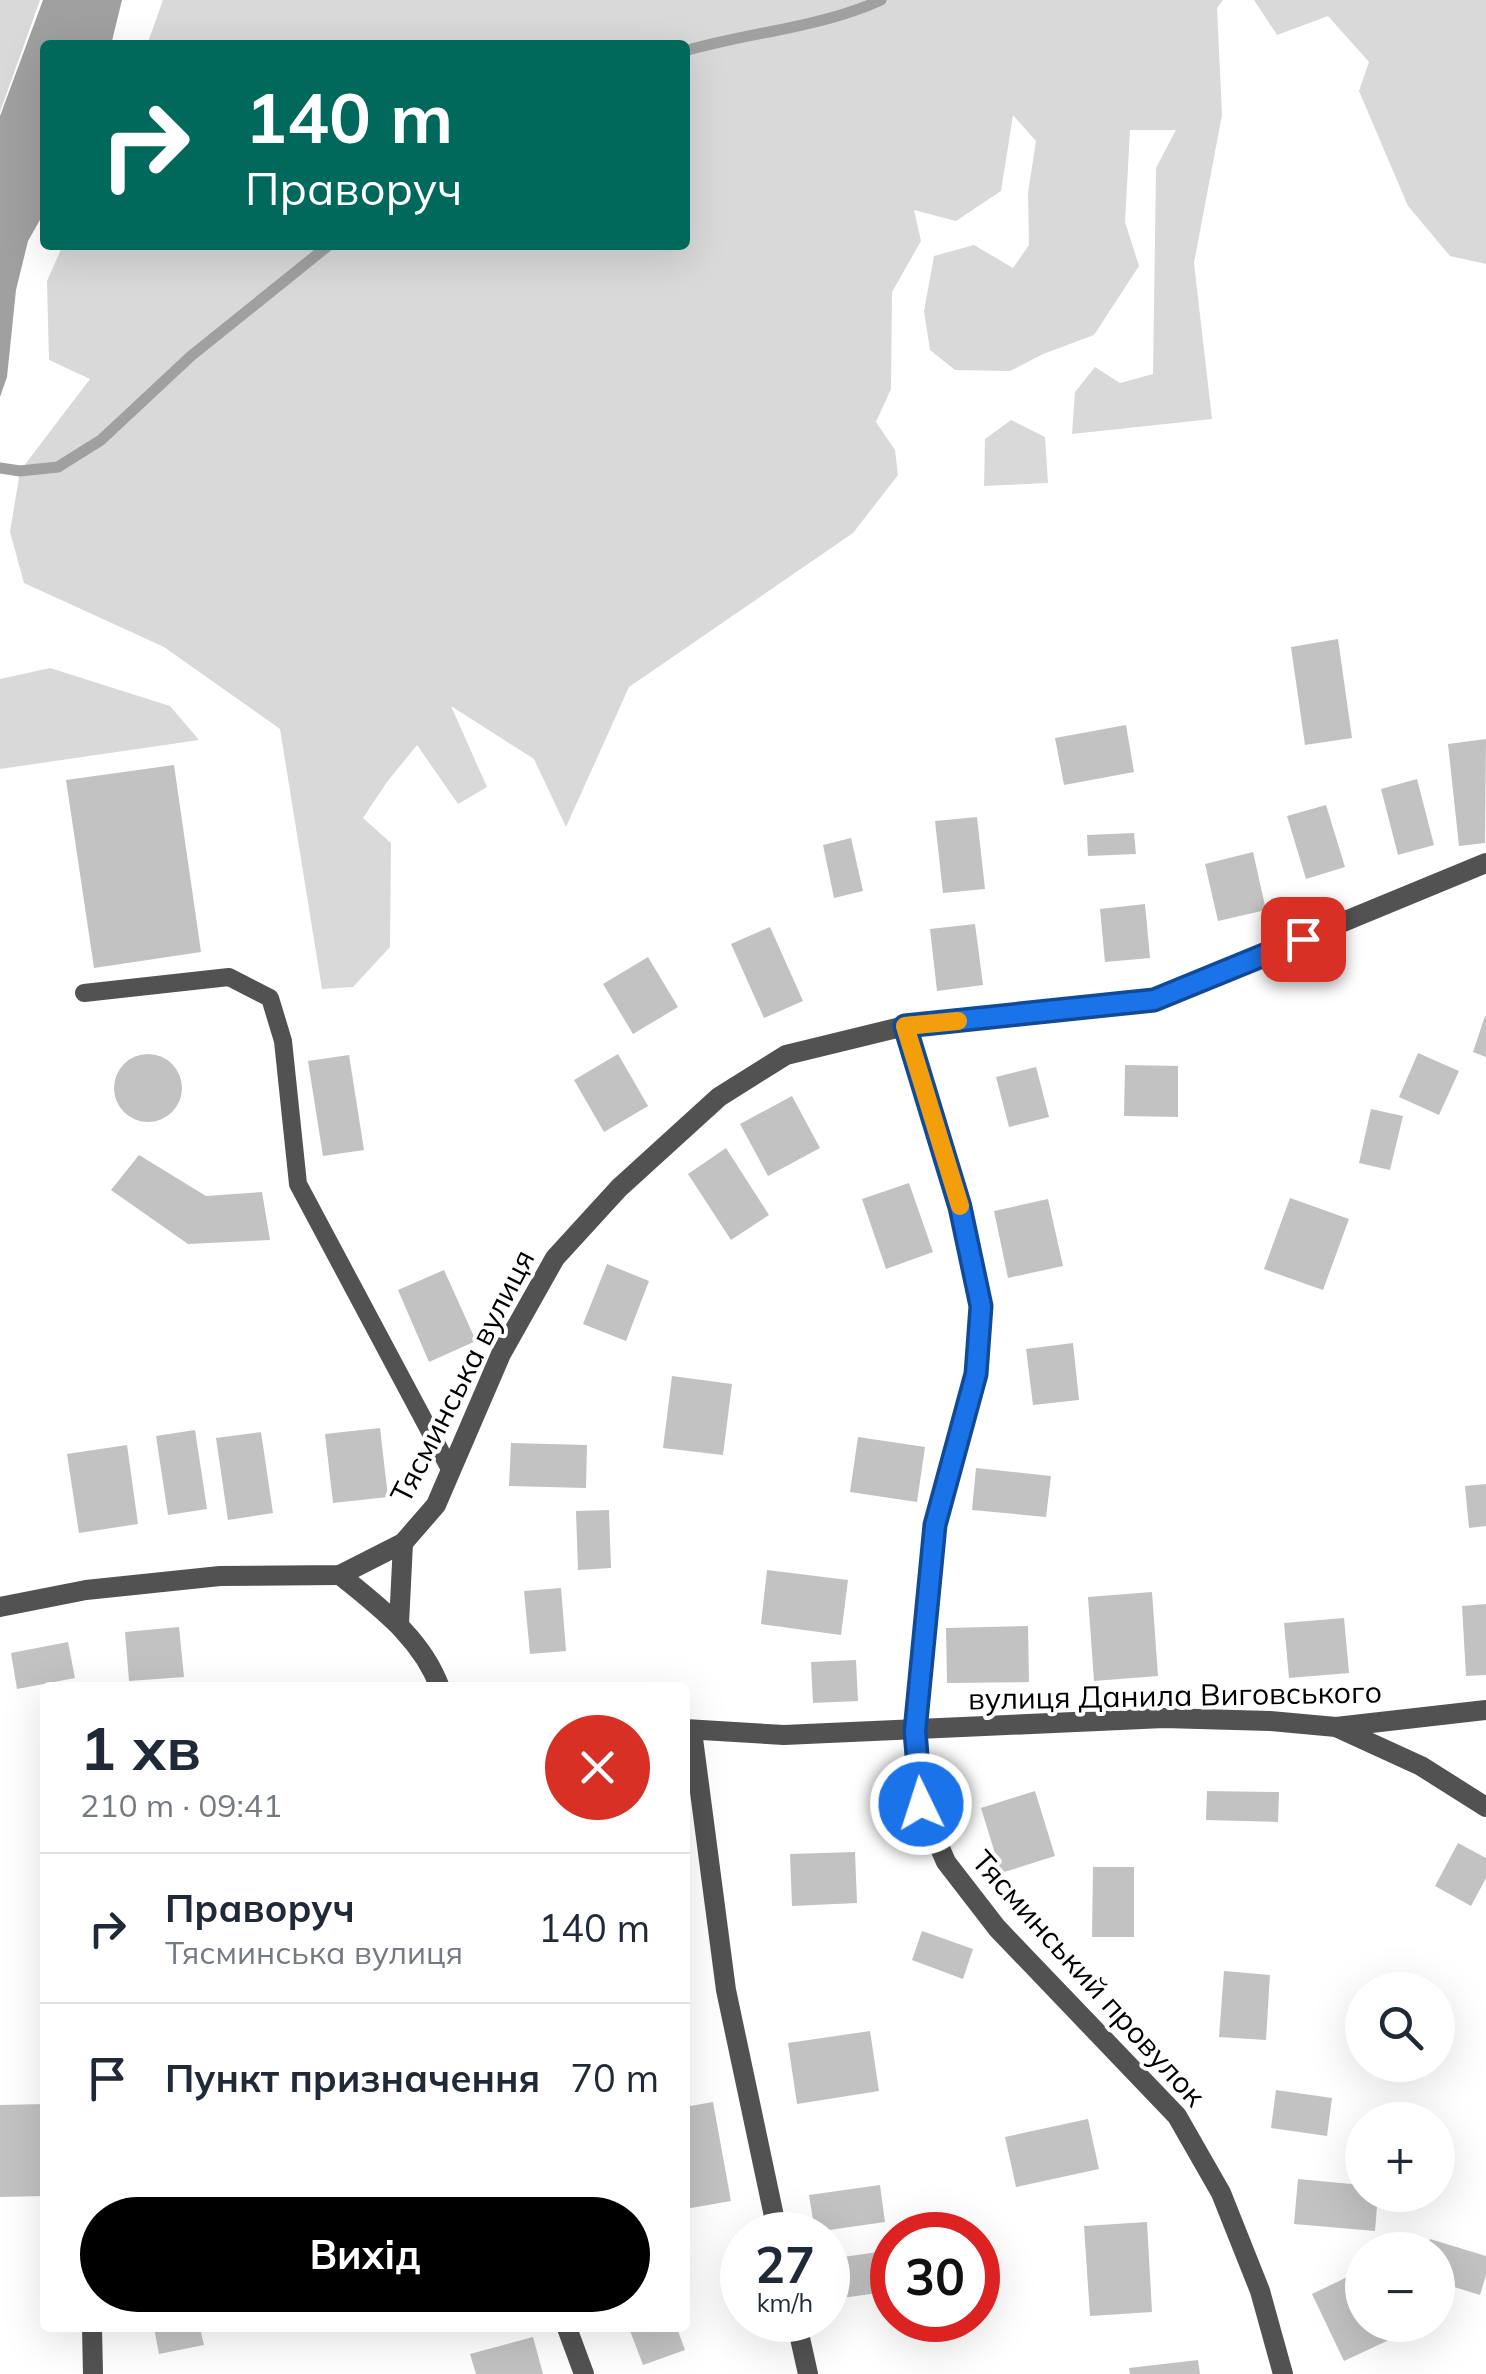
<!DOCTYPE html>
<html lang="uk">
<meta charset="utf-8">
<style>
body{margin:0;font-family:Mulish,sans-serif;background:#f2f2f3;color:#1f2937;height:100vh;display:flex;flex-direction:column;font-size:38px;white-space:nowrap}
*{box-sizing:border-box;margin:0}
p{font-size:32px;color:#747a83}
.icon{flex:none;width:55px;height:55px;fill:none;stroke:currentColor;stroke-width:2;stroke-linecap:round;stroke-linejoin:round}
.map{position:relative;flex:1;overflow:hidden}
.details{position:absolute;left:40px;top:1682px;width:650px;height:650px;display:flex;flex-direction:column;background:#fff;border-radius:10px;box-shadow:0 10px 40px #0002}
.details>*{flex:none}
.hud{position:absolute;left:40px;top:40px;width:650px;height:210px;border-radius:10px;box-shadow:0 10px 40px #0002;background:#00695c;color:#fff;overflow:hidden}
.controls{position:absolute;left:1345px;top:1972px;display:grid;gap:20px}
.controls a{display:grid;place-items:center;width:110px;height:110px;border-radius:50%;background:#fff;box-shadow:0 10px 40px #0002;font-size:50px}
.speed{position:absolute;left:720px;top:2212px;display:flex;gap:20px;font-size:50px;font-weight:700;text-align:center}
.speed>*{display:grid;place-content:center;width:130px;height:130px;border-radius:50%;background:#fff;box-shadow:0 10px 40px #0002;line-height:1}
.speed small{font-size:25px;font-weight:400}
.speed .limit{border:15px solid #d22;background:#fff;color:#111}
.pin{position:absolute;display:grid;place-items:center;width:85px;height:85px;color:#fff;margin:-42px;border-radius:20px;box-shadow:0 5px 15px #0006}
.me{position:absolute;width:110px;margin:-55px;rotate:356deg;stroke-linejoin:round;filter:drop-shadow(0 0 8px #0008)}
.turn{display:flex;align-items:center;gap:35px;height:210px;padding:0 40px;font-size:45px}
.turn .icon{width:130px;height:130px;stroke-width:2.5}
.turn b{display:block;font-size:70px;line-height:85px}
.round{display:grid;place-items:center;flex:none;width:105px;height:105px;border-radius:52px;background:#f2f2f3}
.head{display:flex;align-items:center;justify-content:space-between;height:170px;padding:0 40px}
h1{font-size:60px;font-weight:700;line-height:75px}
.primary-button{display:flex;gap:20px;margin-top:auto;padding:20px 40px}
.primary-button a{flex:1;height:115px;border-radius:60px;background:#000;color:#fff;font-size:40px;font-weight:700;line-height:115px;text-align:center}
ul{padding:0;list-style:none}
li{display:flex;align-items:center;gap:30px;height:150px;padding:0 40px;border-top:2px solid #e0e1e3}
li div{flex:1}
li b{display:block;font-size:38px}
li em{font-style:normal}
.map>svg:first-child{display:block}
</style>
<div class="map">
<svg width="1486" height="2374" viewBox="0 0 1486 2374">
<rect width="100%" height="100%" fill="#fff"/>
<g fill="#d9d9d9">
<path d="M 0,0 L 40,0 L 0,112 Z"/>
<path d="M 163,0 L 1223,0 L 1217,8 L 1222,115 L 1194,263 L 1212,419 L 1072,434 L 1075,392 L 1095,367 L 1120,383 L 1153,374 L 1156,168 L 1176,130 L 1130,130 L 1125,222 L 1139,266 L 1094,335 L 1043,354 L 1010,371 L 955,370 L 930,350 L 924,311 L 934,256 L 974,245 L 1013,268 L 1029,245 L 1028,193 L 1036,141 L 1013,115 L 1001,191 L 956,221 L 914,210 L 921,241 L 892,292 L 891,389 L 876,422 L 895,450 L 898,475 L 853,533 L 629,687 L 566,827 L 534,759 L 451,706 L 487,787 L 458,804 L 417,745 L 387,782 L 363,818 L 391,843 L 390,947 L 353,987 L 322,989 L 280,729 L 164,647 L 24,583 L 10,532 L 20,471 L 90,379 L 49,360 L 47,281 L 63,245 L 685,245 L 685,45 L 147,45 Z"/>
<path d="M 1254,0 L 1486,0 L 1486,264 L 1450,256 L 1408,206 L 1359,91 L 1369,62 L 1328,16 L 1277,35 Z"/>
<path d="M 1011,420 L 1045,437 L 1048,483 L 984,486 L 985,439 Z"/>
<path d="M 50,668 L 170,706 L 199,740 L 0,769 L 0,679 Z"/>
</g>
<path fill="#a0a0a0" d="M 43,0 L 122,0 L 111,45 L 45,45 L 45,211 L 28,241 L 16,290 L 7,377 L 0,397 L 0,116 Z"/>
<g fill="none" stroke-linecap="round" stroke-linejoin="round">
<g stroke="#a0a0a0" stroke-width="11">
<path d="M 685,51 C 749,32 820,28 881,0"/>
<path d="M 0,468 L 20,471 L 58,467 L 101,440 L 191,356 L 329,245"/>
</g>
</g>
<g fill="#c2c2c2">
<path d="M 1338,639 L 1352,738 L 1305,745 L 1291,647 Z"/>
<path d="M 1126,725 L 1134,772 L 1064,785 L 1055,738 Z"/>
<path d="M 1486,739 L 1485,843 L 1459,846 L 1448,744 Z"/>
<path d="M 174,765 L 201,952 L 94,968 L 66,780 Z"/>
<path d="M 1417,779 L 1434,845 L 1398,855 L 1381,789 Z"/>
<path d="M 1326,805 L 1345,867 L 1306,879 L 1287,816 Z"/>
<path d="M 977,817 L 985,889 L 943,893 L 935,821 Z"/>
<path d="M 1134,833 L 1136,854 L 1088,856 L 1087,835 Z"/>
<path d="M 851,838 L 863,891 L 834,898 L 823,845 Z"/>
<path d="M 1253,852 L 1266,910 L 1218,921 L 1205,864 Z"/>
<path d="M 1145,904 L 1150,958 L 1105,962 L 1100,909 Z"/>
<path d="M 975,924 L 983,985 L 937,991 L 930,929 Z"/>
<path d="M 770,927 L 803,1001 L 764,1018 L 731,944 Z"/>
<path d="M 648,957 L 678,1007 L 633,1034 L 603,984 Z"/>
<path d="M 1485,1016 L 1486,1016 L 1486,1057 L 1473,1052 Z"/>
<path d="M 1418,1053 L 1459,1071 L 1439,1115 L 1399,1097 Z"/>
<circle cx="148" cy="1088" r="34"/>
<path d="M 618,1054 L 648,1106 L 604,1132 L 574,1080 Z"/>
<path d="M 349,1055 L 364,1150 L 323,1156 L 308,1061 Z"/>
<path d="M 1125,1065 L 1178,1066 L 1178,1117 L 1124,1116 Z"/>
<path d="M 1036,1067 L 1049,1117 L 1009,1127 L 996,1077 Z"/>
<path d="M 792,1096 L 820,1148 L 768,1176 L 740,1124 Z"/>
<path d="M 1371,1109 L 1403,1116 L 1390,1170 L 1359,1163 Z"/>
<path d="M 726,1148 L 769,1215 L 731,1240 L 688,1174 Z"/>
<path d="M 139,1155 L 206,1196 L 262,1192 L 270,1240 L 188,1244 L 111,1190 Z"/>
<path d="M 909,1183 L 933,1252 L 886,1269 L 862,1199 Z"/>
<path d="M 1290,1198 L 1349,1219 L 1323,1290 L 1264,1269 Z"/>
<path d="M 1048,1199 L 1063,1266 L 1008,1278 L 994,1211 Z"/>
<path d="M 607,1264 L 649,1281 L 626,1341 L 583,1324 Z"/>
<path d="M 444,1270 L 476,1341 L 429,1362 L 398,1290 Z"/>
<path d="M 1073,1343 L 1079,1400 L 1033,1405 L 1026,1349 Z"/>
<path d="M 672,1376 L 732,1384 L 723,1455 L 663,1448 Z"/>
<path d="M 380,1428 L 388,1497 L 333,1503 L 325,1434 Z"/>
<path d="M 195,1430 L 207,1509 L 168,1515 L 156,1436 Z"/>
<path d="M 261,1432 L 273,1513 L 228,1520 L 216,1438 Z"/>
<path d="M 858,1437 L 925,1447 L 917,1502 L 850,1492 Z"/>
<path d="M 511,1443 L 587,1445 L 586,1488 L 509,1486 Z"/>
<path d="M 127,1445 L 138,1524 L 79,1533 L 67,1454 Z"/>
<path d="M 976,1468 L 1051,1476 L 1046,1517 L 972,1510 Z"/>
<path d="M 1486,1484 L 1486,1526 L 1469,1528 L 1465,1486 Z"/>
<path d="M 609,1510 L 611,1568 L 578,1570 L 576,1511 Z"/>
<path d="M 767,1570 L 848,1580 L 841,1635 L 761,1624 Z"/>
<path d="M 561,1588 L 566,1651 L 530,1654 L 524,1591 Z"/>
<path d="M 1152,1592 L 1158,1676 L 1094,1681 L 1088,1597 Z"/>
<path d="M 1486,1604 L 1486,1675 L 1466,1676 L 1462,1606 Z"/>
<path d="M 1344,1618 L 1349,1673 L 1289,1678 L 1284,1623 Z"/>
<path d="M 1028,1626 L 1029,1682 L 947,1683 L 946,1628 Z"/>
<path d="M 179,1627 L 184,1677 L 129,1681 L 125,1632 Z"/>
<path d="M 68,1642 L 75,1678 L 17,1689 L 11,1653 Z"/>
<path d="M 856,1660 L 858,1701 L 813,1703 L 811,1662 Z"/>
<path d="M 1035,1791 L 1055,1856 L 1001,1873 L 981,1808 Z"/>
<path d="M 1207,1791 L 1279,1792 L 1278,1822 L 1206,1820 Z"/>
<path d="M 1458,1843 L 1486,1858 L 1486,1878 L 1471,1906 L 1435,1886 Z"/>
<path d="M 855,1852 L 857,1903 L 792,1906 L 790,1854 Z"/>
<path d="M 1093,1867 L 1134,1867 L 1134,1937 L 1092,1937 Z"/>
<path d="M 922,1931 L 973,1949 L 963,1979 L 912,1960 Z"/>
<path d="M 1224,1971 L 1270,1975 L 1266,2040 L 1219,2037 Z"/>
<path d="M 870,2031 L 879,2091 L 797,2104 L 788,2043 Z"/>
<path d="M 1276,2090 L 1332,2098 L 1327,2136 L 1271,2128 Z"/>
<path d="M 713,2102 L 731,2201 L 685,2209 L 685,2107 Z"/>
<path d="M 45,2104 L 45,2196 L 0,2197 L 0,2105 Z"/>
<path d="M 1088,2119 L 1099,2169 L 1016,2187 L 1005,2137 Z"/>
<path d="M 1298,2179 L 1362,2185 L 1362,2195 L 1378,2195 L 1375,2231 L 1294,2224 Z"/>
<path d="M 880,2185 L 885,2222 L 815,2232 L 809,2195 Z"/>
<path d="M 1147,2222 L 1152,2312 L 1090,2316 L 1084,2226 Z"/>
<path d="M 1430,2239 L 1486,2256 L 1486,2275 L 1480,2295 L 1438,2282 L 1438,2250 L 1427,2250 Z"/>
<path d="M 892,2250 L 892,2291 L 842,2298 L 836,2258 Z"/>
<path d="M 1362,2270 L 1362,2325 L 1421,2325 L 1344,2361 L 1312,2294 Z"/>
<path d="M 154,2328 L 200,2328 L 204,2345 L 159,2354 Z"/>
<path d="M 629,2328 L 677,2328 L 685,2350 L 643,2365 Z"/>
<path d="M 533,2337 L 543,2374 L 476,2374 L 470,2354 Z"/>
<path d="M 1198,2360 L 1200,2374 L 1130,2374 L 1129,2368 Z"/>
</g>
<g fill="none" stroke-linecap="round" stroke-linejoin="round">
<path stroke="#525252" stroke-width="18" d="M 84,993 L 229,977 L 270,998 L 283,1041 L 298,1184 L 451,1471"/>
<g stroke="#525252" stroke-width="20">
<path d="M 905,1026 L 960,1207 L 981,1306 L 976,1374 L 935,1525 L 915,1731 L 921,1804 L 946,1862 L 997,1928 L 1177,2116 L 1221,2193 L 1260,2291 L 1283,2374"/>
<path d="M 340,1575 C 379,1607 422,1638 440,1688"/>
<path d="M 0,1607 L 86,1590 L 220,1576 L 340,1575 L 403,1543 L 436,1505 L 501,1354 L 555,1258 L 619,1188 L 719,1097 L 786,1055 L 905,1026 L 1154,1000 L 1486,863"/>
<path d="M 399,1624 L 403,1543"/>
<path d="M 1338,1728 L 1421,1766 L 1486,1807"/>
<path d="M 685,1729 L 784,1735 L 1164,1718 L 1270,1721 L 1336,1727 L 1486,1710"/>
<path d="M 692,1731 L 726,1990 L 778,2235"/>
<path d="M 796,2320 L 808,2374"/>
<path d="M 92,2328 L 93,2374"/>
<path d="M 567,2328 L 584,2374"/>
</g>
</g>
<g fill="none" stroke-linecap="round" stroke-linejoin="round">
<defs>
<path id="route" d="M 921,1804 L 915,1731 L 935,1525 L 976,1374 L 981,1306 L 960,1207 L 905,1026 L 1154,1000 L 1303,939"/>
</defs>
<use href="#route" stroke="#114b97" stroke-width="25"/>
<use href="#route" stroke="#1a73e8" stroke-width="18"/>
<path stroke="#f59e0b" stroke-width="18" d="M 958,1021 L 905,1026 L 960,1206"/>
</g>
<g text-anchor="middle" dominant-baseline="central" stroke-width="8" stroke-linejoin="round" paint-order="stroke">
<g font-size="30" fill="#000" stroke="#fff">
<text transform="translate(462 1376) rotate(-63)">Тясминська вулиця</text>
<text transform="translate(1175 1695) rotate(-1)">вулиця Данила Виговського</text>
<text transform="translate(1089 1978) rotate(48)">Тясминський провулок</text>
</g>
</g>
</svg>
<div class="controls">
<a><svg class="icon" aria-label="search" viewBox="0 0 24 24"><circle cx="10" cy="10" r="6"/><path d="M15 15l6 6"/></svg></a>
<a>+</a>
<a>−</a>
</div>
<div class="speed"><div>27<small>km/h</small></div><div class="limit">30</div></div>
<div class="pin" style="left:1303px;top:939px;background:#d93025"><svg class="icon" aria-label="arrive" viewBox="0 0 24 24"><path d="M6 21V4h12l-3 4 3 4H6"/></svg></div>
<svg class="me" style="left:921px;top:1804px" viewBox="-20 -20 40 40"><circle r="17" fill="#1a73e8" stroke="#fff" stroke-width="3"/><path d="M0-11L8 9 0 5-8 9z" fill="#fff"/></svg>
<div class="hud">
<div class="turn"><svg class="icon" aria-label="right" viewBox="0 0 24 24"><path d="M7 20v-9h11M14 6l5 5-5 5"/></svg><div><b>140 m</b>Праворуч</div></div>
</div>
<section class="details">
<div class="head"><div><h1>1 хв</h1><p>210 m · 09:41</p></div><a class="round" style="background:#d93025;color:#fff"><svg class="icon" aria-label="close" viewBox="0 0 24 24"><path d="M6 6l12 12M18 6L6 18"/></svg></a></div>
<ul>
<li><svg class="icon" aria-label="right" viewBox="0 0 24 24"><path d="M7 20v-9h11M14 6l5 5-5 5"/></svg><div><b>Праворуч</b><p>Тясминська вулиця</p></div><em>140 m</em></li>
<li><svg class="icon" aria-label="arrive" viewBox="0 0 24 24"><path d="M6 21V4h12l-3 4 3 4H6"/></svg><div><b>Пункт призначення</b></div><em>70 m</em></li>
</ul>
<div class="primary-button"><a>Вихід</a></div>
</section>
</div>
